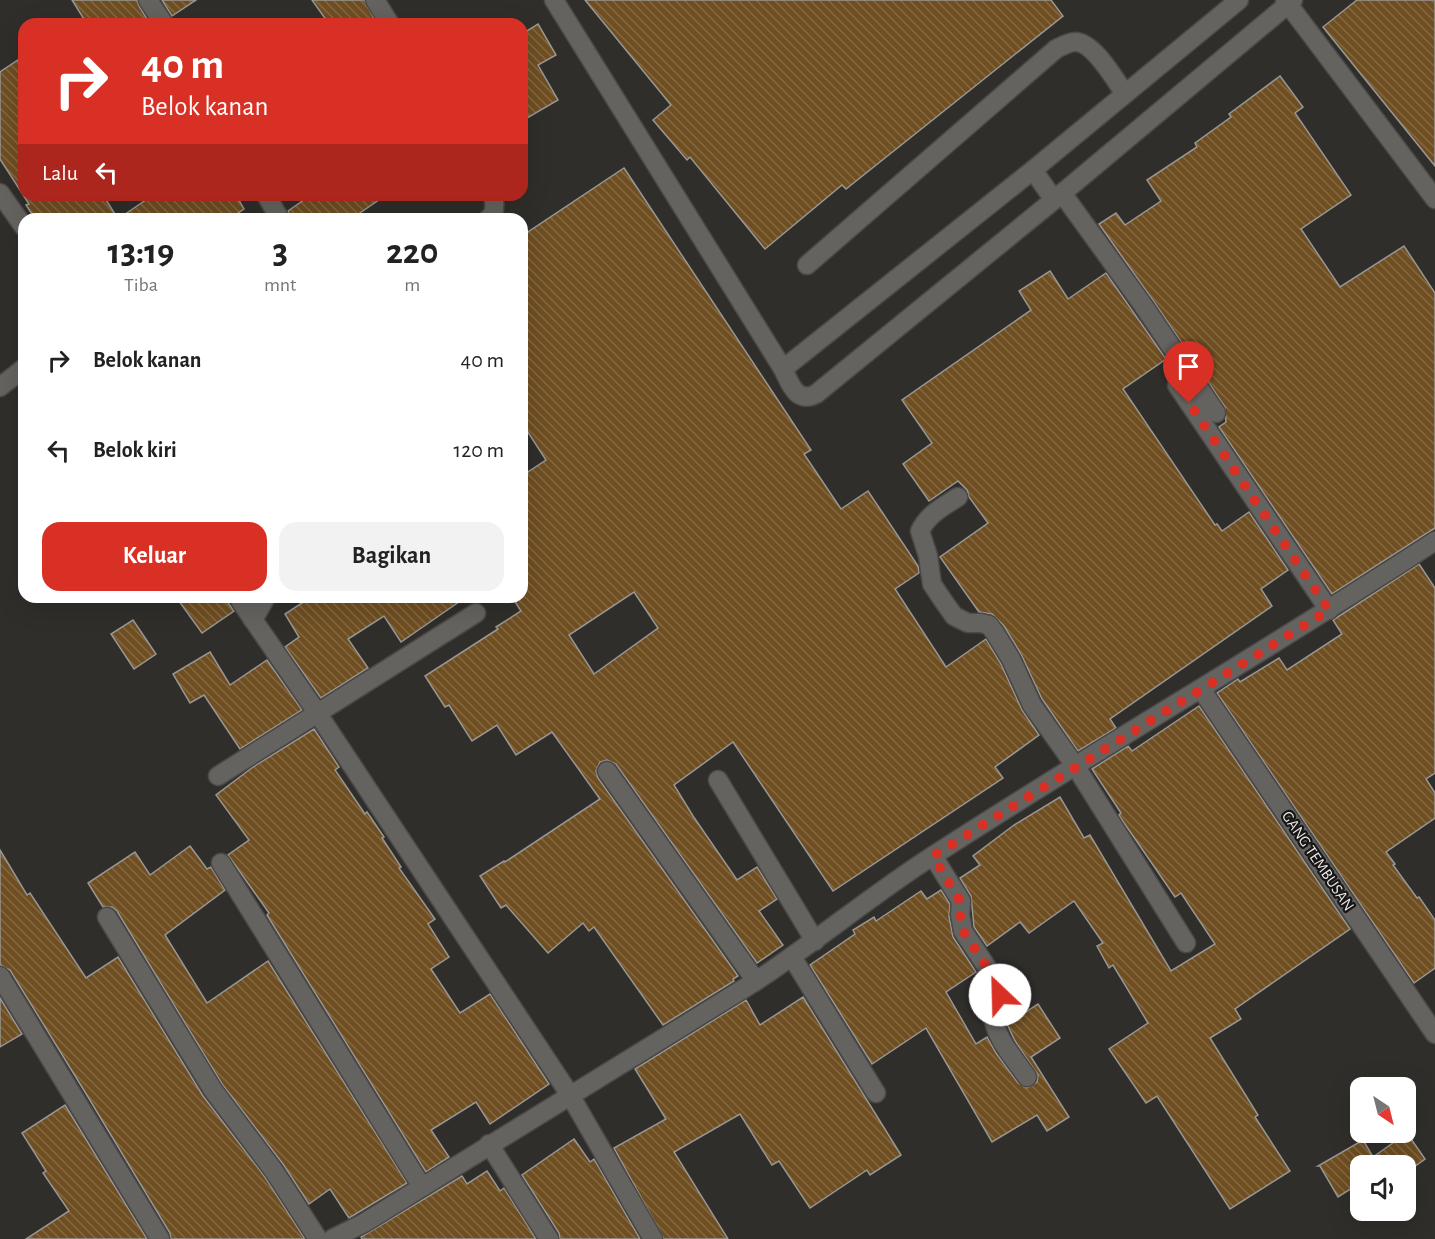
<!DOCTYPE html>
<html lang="id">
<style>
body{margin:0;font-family:"Alegreya Sans",sans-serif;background:#f2f2f2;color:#222;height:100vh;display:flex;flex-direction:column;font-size:22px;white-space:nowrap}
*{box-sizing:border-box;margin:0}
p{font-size:20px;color:#767676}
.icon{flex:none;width:33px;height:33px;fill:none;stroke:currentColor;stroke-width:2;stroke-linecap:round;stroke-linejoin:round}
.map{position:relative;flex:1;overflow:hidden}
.details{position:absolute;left:18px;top:213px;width:510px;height:390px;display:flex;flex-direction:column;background:#fff;border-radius:18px;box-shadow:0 6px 24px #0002}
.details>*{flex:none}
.guide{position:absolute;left:18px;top:18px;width:510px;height:183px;border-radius:18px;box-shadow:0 6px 24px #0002;background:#d93025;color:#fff;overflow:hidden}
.needle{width:39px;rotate:145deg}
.controls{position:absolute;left:1350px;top:1077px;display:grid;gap:12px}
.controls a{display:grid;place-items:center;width:66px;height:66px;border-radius:12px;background:#fff;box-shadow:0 6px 24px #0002;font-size:30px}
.pin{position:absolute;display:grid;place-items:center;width:51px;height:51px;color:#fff;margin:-62px -26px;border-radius:50% 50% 50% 0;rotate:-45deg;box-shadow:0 0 6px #0007}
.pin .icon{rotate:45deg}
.me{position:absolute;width:66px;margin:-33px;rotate:336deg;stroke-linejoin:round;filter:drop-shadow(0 0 4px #0008)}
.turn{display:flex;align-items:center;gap:21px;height:126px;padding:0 24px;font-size:27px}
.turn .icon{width:78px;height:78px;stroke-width:2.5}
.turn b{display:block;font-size:42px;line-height:51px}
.then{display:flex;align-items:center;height:57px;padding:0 24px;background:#0003;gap:12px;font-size:22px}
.eta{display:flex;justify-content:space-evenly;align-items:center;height:102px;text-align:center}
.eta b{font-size:36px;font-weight:700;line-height:42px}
.cta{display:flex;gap:12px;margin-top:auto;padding:12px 24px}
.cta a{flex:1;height:69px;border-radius:18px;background:#d93025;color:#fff;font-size:24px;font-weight:700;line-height:69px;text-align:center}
.cta a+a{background:#f2f2f2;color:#222}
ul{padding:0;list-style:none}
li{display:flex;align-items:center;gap:18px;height:90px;padding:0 24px}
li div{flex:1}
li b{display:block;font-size:22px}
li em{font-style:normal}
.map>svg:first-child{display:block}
</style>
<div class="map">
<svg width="1435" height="1239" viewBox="0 0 1435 1239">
<defs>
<pattern id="building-back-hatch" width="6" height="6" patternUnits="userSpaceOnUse" patternTransform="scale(1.5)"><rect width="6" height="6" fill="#6f4e22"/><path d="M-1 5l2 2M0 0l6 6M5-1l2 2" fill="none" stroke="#846842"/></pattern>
</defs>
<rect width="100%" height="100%" fill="#2f2e2b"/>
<g fill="url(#building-back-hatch)" stroke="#999794" stroke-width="1.5" fill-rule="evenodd">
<path d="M 72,0 L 137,0 L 139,6 L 150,24 L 87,24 Z"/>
<path d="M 162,0 L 196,0 L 172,16 Z"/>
<path d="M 312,0 L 364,0 L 377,24 L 329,24 Z"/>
<path d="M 585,0 L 1051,0 L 1063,16 L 846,189 L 842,185 L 765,249 L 690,157 L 687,160 L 653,120 L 671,105 Z"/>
<path d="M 1357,0 L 1435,0 L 1435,166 L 1323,27 Z"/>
<path d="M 538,24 L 556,55 L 538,65 L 558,100 L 522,121 L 522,34 Z"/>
<path d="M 24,56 L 24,195 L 103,195 L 118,219 L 153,195 L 236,195 L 244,209 L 229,219 L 35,219 L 26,205 L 29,204 L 0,159 L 0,72 Z"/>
<path d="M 1280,76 L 1303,107 L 1295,113 L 1351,195 L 1301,229 L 1340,287 L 1404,246 L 1435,293 L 1435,528 L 1332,594 L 1219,427 L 1226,422 L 1225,407 L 1152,299 L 1099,224 L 1116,213 L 1125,225 L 1161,201 L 1147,180 L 1197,147 L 1195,143 L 1231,117 L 1229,114 Z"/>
<path d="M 624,168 L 811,450 L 804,454 L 841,509 L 868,491 L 918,566 L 919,573 L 895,589 L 946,667 L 986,639 L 1001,664 L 1022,710 L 1039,735 L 995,767 L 1003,778 L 833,891 L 733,742 L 674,785 L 693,816 L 737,880 L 757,867 L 777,899 L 759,911 L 783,945 L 757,963 L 616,764 L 607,760 L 600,762 L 596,771 L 598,778 L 738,976 L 733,979 L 734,981 L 663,1025 L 594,927 L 589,931 L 583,923 L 548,953 L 506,905 L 501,908 L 480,876 L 504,861 L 505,862 L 600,799 L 552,732 L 516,755 L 497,725 L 472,741 L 449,705 L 445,707 L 425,676 L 498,629 L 496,627 L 521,611 L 512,597 L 522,597 L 522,476 L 546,460 L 522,423 L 522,236 ZM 634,592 L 658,628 L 594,674 L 569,635 Z"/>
<path d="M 311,195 L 386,195 L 351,219 L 291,219 L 288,211 Z"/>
<path d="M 1050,271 L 1068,299 L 1106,273 L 1166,359 L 1123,389 L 1215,525 L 1217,524 L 1222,531 L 1249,512 L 1288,570 L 1261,589 L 1272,606 L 1110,719 L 1116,728 L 1078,751 L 1042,699 L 1021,654 L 1004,626 L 992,614 L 979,612 L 940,557 L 988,523 L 969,497 L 967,490 L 958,481 L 929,501 L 903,464 L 932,443 L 902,400 L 1031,310 L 1019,291 Z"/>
<path d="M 1419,564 L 1435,588 L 1435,773 L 1426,779 L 1435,793 L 1435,818 L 1386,852 L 1395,864 L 1393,865 L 1417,898 L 1419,897 L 1435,920 L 1435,968 L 1414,983 L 1217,693 L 1238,679 L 1240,682 L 1279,658 L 1287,670 L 1342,634 L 1333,620 Z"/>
<path d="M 176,597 L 224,597 L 234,611 L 202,633 Z"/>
<path d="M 311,597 L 466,597 L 401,642 L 384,616 L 348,639 L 368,668 L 321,698 L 285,647 L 299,637 L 285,614 Z"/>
<path d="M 133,620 L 156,654 L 134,669 L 111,634 Z"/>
<path d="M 210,652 L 230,685 L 267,660 L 302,710 L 240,749 L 204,695 L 190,703 L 173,674 Z"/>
<path d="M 1199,706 L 1350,929 L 1235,1009 L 1241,1019 L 1210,1038 L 1258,1115 L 1255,1117 L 1290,1171 L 1230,1209 L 1157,1096 L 1146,1103 L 1109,1049 L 1148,1023 L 1113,965 L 1109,968 L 1097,946 L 1103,943 L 1074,901 L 1029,933 L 1020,922 L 987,946 L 974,927 L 971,896 L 960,878 L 980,865 L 973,856 L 1014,825 L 1060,797 L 1084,838 L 1090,835 L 1171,971 L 1215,944 L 1181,893 L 1175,897 L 1120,817 L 1119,815 L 1121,813 L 1092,769 L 1128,746 L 1132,751 Z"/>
<path d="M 314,729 L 339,767 L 335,770 L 365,814 L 367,812 L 384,837 L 382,838 L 401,867 L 399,868 L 435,919 L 428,924 L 449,957 L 431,969 L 460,1013 L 490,994 L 549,1084 L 490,1124 L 476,1102 L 431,1130 L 449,1157 L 426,1172 L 267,915 L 269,913 L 228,855 L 249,840 L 216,795 L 253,767 Z"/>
<path d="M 190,846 L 207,869 L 211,867 L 225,890 L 165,935 L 207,1003 L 268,961 L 407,1183 L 349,1218 L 330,1189 L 309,1204 L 283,1164 L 222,1084 L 117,911 L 112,907 L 103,907 L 88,883 L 135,852 L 150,875 Z"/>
<path d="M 0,850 L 27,895 L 30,893 L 86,978 L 118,957 L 203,1096 L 265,1177 L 305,1239 L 171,1239 L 170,1233 L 85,1092 L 10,970 L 0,965 Z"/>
<path d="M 941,890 L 950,904 L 949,916 L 953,937 L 976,972 L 946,992 L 976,1044 L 987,1037 L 996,1053 L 1018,1083 L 1027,1088 L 1037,1082 L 1038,1075 L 1015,1041 L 1007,1024 L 1038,1004 L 1060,1038 L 1031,1057 L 1069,1117 L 1047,1131 L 1037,1115 L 992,1142 L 926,1028 L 872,1064 L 810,965 L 855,934 L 853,930 L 874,917 L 876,921 L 921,891 L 927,899 Z"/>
<path d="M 803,997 L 901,1155 L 870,1175 L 867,1170 L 810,1208 L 779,1161 L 772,1165 L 740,1114 L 674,1152 L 728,1239 L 664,1239 L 614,1148 L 666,1119 L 635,1069 L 746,1000 L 760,1025 Z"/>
<path d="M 0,998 L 22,1034 L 0,1047 Z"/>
<path d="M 65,1105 L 147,1239 L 26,1239 L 69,1211 L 43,1173 L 46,1171 L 22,1133 Z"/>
<path d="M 1407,1133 L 1425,1159 L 1407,1172 L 1406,1166 L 1360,1166 L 1360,1183 L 1338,1197 L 1320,1166 L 1318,1166 L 1363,1140 L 1373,1157 Z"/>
<path d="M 574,1139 L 590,1162 L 594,1159 L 640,1239 L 560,1239 L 559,1233 L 522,1175 Z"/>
<path d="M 487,1171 L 500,1191 L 504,1188 L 536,1239 L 362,1239 L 361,1237 L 462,1176 L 467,1184 Z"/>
</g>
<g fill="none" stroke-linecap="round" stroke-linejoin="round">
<defs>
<g id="minor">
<path d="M 148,0 L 164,24"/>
<path d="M 375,0 L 390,24"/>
<path d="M 554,0 L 783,369 C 790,383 796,404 816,394 L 1054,200 L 1293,0"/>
<path d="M 1285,0 L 1435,199"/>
<path d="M 1033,170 L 1054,200"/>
<path d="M 0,193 L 24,227"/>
<path d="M 1062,193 L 1143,305 L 1216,413"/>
<path d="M 266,195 L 280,219"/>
<path d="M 488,219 C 496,214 495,204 493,195"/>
<path d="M 807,265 L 1056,49 C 1062,46 1069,42 1075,42 C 1093,41 1116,81 1125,94"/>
<path d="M 783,369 L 1033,170 L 1239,0"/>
<path d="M 1177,385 L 1329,610"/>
<path d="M 0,387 L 24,368"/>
<path d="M 958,497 C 943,507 928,514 920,531 L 928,556 L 932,584 L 942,599 L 954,616 L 968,623 L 981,623 L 989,625 L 995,633 L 1011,659 L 1032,705 L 1076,767 L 1186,943"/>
<path d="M 241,602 L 318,714 L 570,1095 L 653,1239"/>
<path d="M 253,620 L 266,597"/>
<path d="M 1201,689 L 1435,1034"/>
<path d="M 607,771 L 756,981"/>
<path d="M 218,776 L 476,613"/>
<path d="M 718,780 L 815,941"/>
<path d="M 933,856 L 961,901 L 960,914 L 963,931 L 998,984 L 1000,995 C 996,1001 993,1006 993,1013 C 993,1036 1015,1059 1027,1077"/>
<path d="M 221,863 L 422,1187"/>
<path d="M 107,917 L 213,1090 L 274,1171 L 318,1239"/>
<path d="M 792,957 L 876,1093"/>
<path d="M 0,976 L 160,1239"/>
<path d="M 489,1144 L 549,1239"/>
<path d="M 332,1239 L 364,1223 L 756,981 C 817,941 873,894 934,855 C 1099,748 1270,649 1435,541"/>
</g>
</defs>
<use href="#minor" stroke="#4a4947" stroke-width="21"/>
<use href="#minor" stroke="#656360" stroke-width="18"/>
</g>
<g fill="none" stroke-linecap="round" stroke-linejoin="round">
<path stroke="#d93025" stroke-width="10" stroke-dasharray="0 18" d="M 1000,995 L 998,984 L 963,931 L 960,914 L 960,901 L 933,856 L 1329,610 L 1189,403"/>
</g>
<g text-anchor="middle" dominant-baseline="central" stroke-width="4.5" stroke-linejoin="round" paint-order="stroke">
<g font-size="16" fill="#ebeae8" stroke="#171615">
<text transform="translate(1318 861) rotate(56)">GANG TEMBUSAN</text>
</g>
</g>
</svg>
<div class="controls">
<a><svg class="needle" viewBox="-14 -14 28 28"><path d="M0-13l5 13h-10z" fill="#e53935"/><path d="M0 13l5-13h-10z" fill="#767676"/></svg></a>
<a><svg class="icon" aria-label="sound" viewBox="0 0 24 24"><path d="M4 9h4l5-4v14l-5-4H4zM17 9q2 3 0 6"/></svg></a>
</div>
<div class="pin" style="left:1189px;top:403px;background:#d93025"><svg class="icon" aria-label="arrive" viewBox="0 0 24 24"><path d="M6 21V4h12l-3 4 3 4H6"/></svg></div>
<svg class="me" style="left:1000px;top:995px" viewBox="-20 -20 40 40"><circle r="19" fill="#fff"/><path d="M0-13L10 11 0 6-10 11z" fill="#d93025"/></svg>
<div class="guide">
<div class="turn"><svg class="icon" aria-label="right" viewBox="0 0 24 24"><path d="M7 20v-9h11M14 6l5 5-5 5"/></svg><div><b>40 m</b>Belok kanan</div></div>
<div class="then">Lalu<svg class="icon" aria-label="left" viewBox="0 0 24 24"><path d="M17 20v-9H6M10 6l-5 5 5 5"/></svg></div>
</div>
<section class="details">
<div class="eta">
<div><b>13:19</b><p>Tiba</p></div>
<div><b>3</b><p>mnt</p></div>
<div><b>220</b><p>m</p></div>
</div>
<ul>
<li><svg class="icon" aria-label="right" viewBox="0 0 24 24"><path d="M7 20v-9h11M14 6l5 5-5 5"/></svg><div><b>Belok kanan</b></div><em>40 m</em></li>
<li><svg class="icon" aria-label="left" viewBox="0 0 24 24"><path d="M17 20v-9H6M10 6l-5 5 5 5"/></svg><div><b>Belok kiri</b></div><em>120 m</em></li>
</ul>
<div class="cta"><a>Keluar</a><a>Bagikan</a></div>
</section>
</div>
